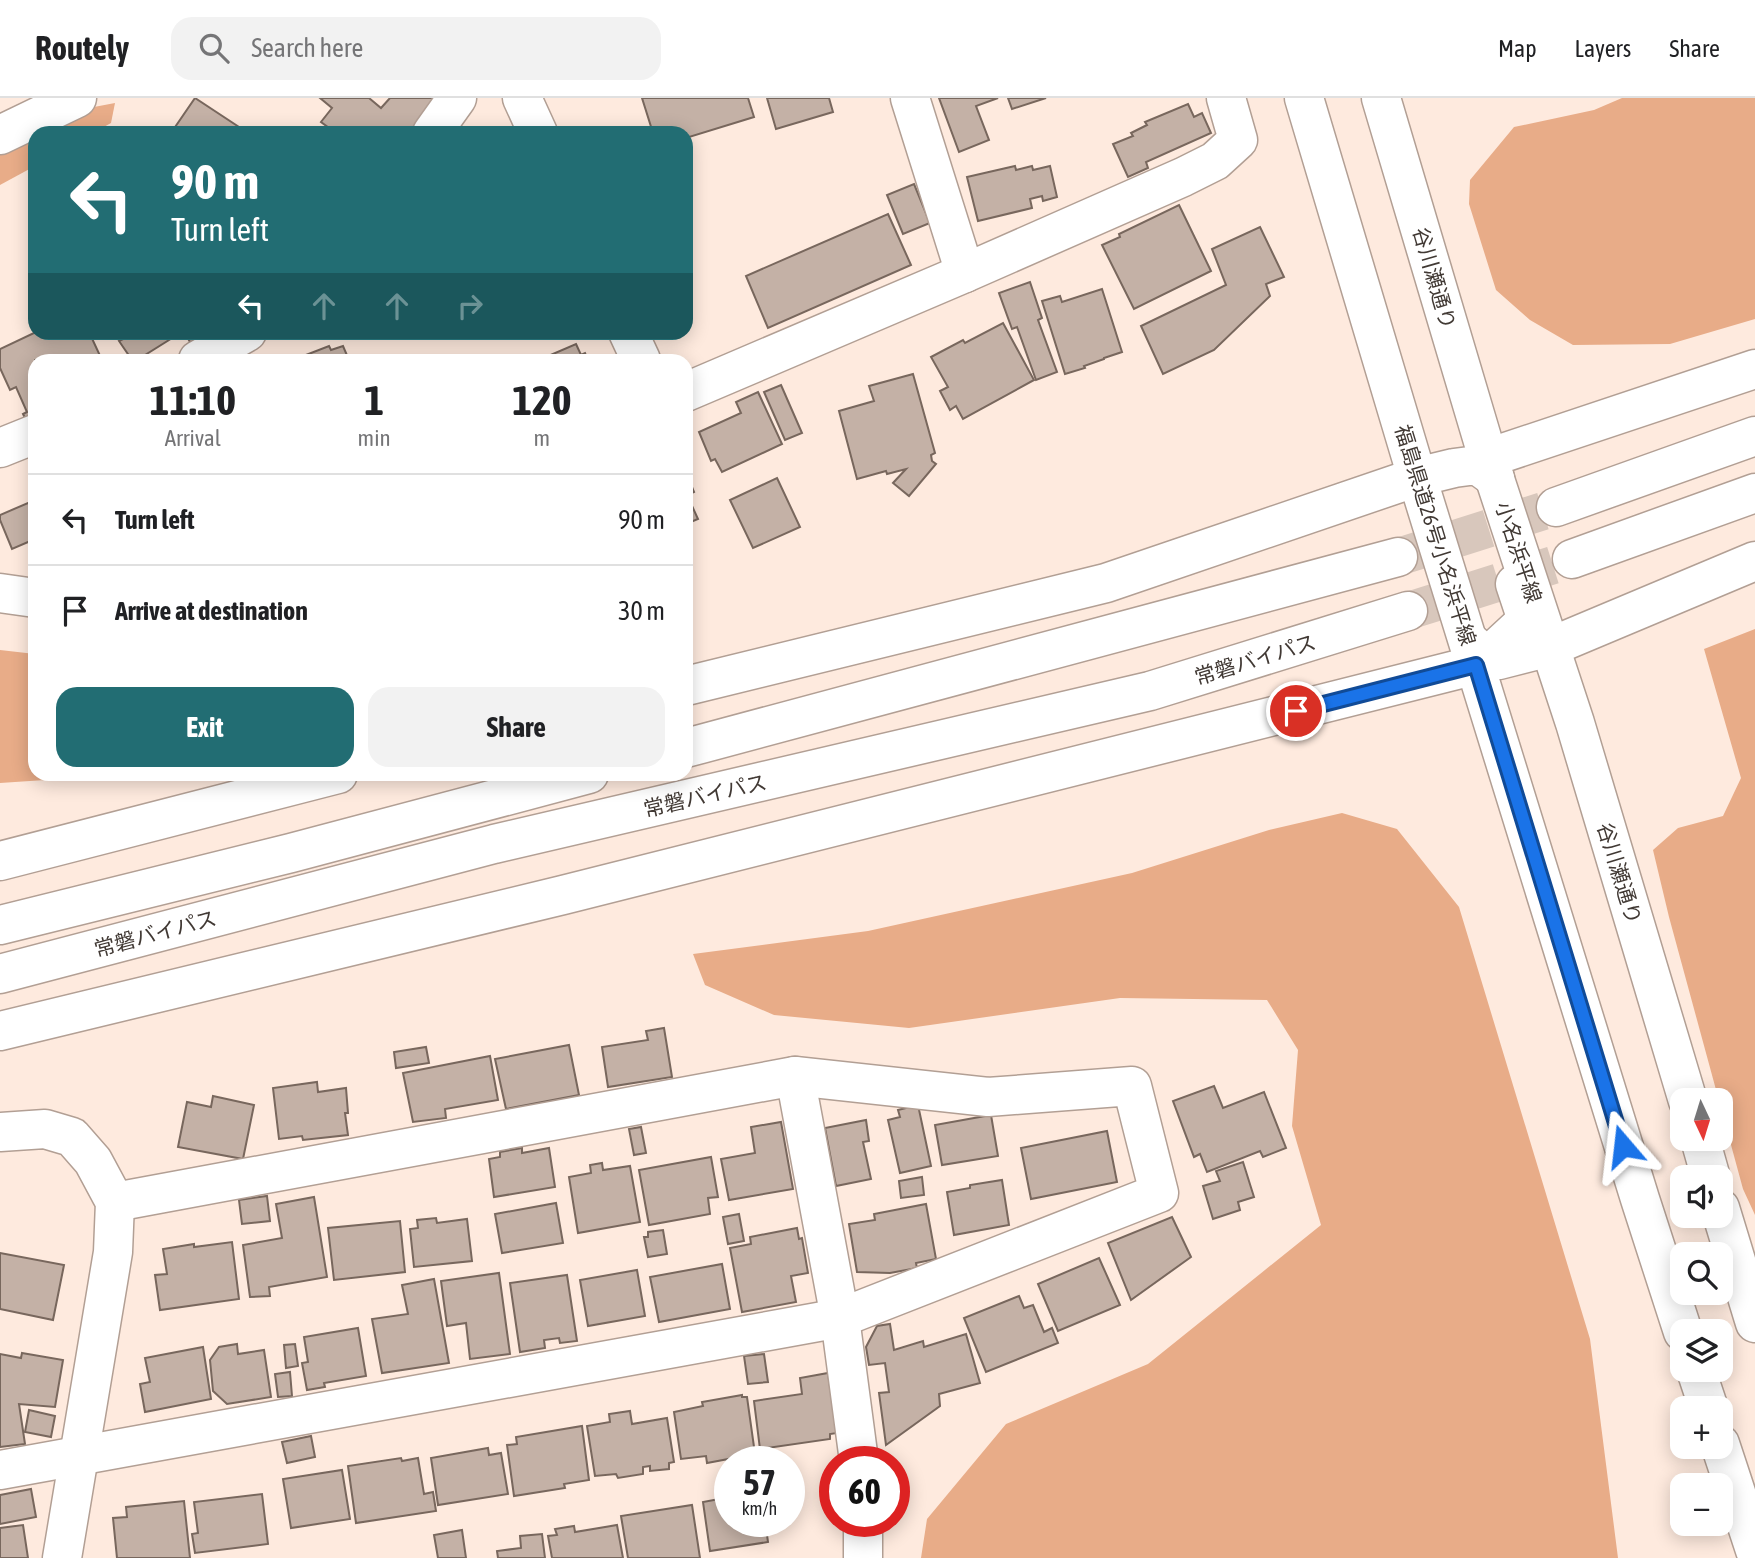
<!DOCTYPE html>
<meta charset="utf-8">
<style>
body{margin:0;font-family:"Asap Condensed","Noto Sans JP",sans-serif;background:#f2f2f2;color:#202124;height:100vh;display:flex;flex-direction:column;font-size:26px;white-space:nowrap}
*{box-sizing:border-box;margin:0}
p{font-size:23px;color:#757577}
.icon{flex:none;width:38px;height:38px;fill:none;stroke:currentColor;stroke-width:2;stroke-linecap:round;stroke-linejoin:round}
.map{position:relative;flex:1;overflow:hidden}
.side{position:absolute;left:28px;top:256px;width:665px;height:427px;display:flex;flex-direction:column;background:#fff;border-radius:21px;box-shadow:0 4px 18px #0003}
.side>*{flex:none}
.guide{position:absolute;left:28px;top:28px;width:665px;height:214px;border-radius:21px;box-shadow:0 4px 18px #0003;background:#226d73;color:#fff;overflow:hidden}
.needle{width:46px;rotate:176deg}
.fabs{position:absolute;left:1670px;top:990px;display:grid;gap:14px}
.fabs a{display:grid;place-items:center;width:63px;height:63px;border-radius:14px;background:#fff;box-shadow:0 4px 18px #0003;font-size:35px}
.speed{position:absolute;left:714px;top:1348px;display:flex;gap:14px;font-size:35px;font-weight:700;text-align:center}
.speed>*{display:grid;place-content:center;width:91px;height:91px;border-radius:50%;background:#fff;box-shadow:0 4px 18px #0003;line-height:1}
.speed small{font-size:18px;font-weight:400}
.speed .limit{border:10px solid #d22;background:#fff;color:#111}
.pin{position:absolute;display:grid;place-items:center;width:60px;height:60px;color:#fff;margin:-30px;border:4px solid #fff;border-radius:50%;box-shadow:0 2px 7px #0007}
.me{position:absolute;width:77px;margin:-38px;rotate:343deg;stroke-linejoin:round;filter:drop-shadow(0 0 5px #0008)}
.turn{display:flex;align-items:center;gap:24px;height:147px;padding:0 28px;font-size:32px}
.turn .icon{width:91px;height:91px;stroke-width:2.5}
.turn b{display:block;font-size:49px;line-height:60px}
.lanes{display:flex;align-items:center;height:66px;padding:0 28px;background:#0003;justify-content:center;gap:35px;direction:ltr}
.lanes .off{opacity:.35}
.eta{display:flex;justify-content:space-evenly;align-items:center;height:119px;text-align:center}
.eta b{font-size:42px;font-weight:700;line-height:49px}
.cta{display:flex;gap:14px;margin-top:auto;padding:14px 28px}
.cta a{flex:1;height:80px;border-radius:21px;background:#226d73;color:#fff;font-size:28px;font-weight:700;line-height:80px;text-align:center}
.cta a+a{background:#f2f2f2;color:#202124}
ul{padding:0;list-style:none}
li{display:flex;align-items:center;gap:21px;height:91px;padding:0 28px;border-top:2px solid #e0e0e0}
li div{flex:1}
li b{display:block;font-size:26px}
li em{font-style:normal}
header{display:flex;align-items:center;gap:42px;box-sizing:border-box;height:98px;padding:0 35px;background:#fff;border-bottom:2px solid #e0e0e0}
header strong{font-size:33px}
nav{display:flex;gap:38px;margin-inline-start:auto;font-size:24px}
.search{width:490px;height:63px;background:#f2f2f2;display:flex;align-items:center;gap:18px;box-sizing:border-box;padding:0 24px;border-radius:21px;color:#757577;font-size:26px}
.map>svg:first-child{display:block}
</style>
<header>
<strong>Routely</strong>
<div class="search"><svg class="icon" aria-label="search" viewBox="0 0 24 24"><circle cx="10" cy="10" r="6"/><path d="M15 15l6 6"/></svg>Search here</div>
<nav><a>Map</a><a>Layers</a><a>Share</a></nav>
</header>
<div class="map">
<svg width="1755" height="1460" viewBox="0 0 1755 1460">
<rect width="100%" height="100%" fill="#feeade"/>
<g fill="#e8ac88">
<path d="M 1622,0 L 1755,0 L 1755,221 L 1670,246 L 1573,247 L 1530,222 L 1496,192 L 1469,106 L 1470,82 L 1514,29 L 1594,12 Z"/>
<path d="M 115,5 L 111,25 L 93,35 L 36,35 L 94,9 Z"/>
<path d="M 35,35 L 35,68 L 0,87 L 0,51 Z"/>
<path d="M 1755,531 L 1755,1117 L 1743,1091 L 1669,819 L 1653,752 L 1678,730 L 1723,718 L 1741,680 L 1704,551 Z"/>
<path d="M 0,552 L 35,556 L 35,676 L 93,676 L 60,681 L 0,685 Z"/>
<path d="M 1342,715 L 1397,731 L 1459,809 L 1590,1241 L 1618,1460 L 921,1460 L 927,1421 L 1006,1326 L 1148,1266 L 1321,1127 L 1292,1028 L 1298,952 L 1267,902 L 1120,900 L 909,930 L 774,917 L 705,887 L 693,856 L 868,833 L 1132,775 L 1269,732 Z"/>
</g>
<g fill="#c4b1a6" stroke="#78675d" stroke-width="2">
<path d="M 195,0 L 239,29 L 235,35 L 171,35 Z"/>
<path d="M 320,0 L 369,0 L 381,10 L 390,0 L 444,0 L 416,35 L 336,35 L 321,24 L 332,10 Z"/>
<path d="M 642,0 L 748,0 L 754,19 L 686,40 L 686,35 L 653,35 Z"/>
<path d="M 767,0 L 829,0 L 833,14 L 776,31 Z"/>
<path d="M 939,0 L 998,0 L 976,8 L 989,42 L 959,54 Z"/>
<path d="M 1008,0 L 1046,0 L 1012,11 Z"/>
<path d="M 1188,6 L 1194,19 L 1202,15 L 1211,35 L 1146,64 L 1148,70 L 1128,79 L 1113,46 L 1133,38 L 1131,35 L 1147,27 L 1145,24 Z"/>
<path d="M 1015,68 L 1016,72 L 1032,68 L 1033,72 L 1050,68 L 1057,99 L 1043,103 L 1042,98 L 1030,101 L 1032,110 L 978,123 L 967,79 Z"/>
<path d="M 914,86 L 930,125 L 903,136 L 887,97 Z"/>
<path d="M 1179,107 L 1211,173 L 1134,211 L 1102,147 L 1120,139 L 1119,136 Z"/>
<path d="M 888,116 L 911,167 L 768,230 L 746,178 Z"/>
<path d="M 1260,129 L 1284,179 L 1266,186 L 1270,198 L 1214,252 L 1163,276 L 1141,228 L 1226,187 L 1212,151 Z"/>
<path d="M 1030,184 L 1042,220 L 1038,222 L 1057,274 L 1036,282 L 1017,229 L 1012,231 L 999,195 Z"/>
<path d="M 1102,191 L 1122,254 L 1104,260 L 1104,261 L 1084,268 L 1085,270 L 1065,276 L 1042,203 L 1060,198 L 1062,204 Z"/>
<path d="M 1003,225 L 1034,282 L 963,321 L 956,308 L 950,312 L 940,293 L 948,289 L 931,259 L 963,242 L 965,245 Z"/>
<path d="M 36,234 L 89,234 L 102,262 L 35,262 L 35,323 L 28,326 L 23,316 L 27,314 L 16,289 L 10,292 L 0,270 L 0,251 Z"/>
<path d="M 121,234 L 175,234 L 177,237 L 137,262 L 132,262 L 119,243 L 125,240 Z"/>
<path d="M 184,234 L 222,234 L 195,252 Z"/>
<path d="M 576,246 L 581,257 L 585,255 L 588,262 L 539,262 Z"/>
<path d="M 329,248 L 331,252 L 343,248 L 349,262 L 293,262 Z"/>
<path d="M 913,276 L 935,355 L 931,357 L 932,363 L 936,366 L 909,398 L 893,385 L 906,371 L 887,376 L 886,373 L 857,381 L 839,313 L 874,303 L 869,288 Z"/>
<path d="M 781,287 L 802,335 L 785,342 L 764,294 Z"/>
<path d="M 758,294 L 782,346 L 722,374 L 715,361 L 711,363 L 699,334 L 741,315 L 736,304 Z"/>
<path d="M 686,374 L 694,394 L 687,397 L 698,421 L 686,426 Z"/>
<path d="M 777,380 L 800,429 L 753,450 L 730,402 Z"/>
<path d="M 35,402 L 35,441 L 12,451 L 0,422 L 0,417 Z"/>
<path d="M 664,930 L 672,979 L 608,989 L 602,949 L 648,942 L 646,933 Z"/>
<path d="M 569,947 L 579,997 L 506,1011 L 495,961 Z"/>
<path d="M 426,949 L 429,965 L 396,970 L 394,954 Z"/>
<path d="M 490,958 L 498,1002 L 445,1011 L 446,1020 L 413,1024 L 403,975 Z"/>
<path d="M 317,984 L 318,994 L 346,990 L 348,1015 L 345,1015 L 348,1037 L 303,1042 L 302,1038 L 279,1041 L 273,990 Z"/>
<path d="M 1214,988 L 1223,1010 L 1264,994 L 1286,1050 L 1263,1059 L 1260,1053 L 1207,1074 L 1200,1056 L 1194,1059 L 1173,1003 Z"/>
<path d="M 213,998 L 254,1007 L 243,1061 L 178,1049 L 187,1004 L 211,1009 Z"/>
<path d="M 918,1007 L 931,1068 L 900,1075 L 888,1022 L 900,1019 L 898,1012 Z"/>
<path d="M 991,1017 L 998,1058 L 942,1067 L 935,1027 Z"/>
<path d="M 866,1022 L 869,1043 L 863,1044 L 871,1081 L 836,1088 L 825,1030 Z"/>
<path d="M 781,1024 L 793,1091 L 729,1102 L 721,1061 L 755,1055 L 751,1029 Z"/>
<path d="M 641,1029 L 646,1055 L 634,1057 L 629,1031 Z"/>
<path d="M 1107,1033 L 1117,1084 L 1031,1101 L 1021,1050 Z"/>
<path d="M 522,1050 L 522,1055 L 549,1050 L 555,1089 L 494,1099 L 489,1061 L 500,1059 L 500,1054 Z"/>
<path d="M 711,1059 L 718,1099 L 708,1100 L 710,1116 L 649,1127 L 639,1072 Z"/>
<path d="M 1243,1064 L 1254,1099 L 1238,1104 L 1240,1112 L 1213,1121 L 1203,1088 L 1220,1083 L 1216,1073 Z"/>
<path d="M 602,1065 L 603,1072 L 630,1068 L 640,1124 L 578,1135 L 569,1079 L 591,1075 L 590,1067 Z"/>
<path d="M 922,1079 L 924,1097 L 901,1100 L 899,1083 Z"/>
<path d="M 1002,1082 L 1009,1127 L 954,1137 L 947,1094 L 970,1090 L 970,1087 Z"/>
<path d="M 267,1098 L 270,1123 L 242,1126 L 239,1102 Z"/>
<path d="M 314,1099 L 327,1179 L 269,1189 L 270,1198 L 250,1199 L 243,1147 L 282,1140 L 276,1106 Z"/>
<path d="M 556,1105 L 563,1145 L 502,1155 L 495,1116 Z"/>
<path d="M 926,1106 L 936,1161 L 916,1165 L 917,1170 L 890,1175 L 857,1174 L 849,1126 L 875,1122 L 874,1116 Z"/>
<path d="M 739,1116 L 744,1143 L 728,1146 L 723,1119 Z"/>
<path d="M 1172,1119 L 1191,1159 L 1131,1202 L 1108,1145 Z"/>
<path d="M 436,1120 L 437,1125 L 467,1121 L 472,1163 L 414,1169 L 410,1131 L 418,1130 L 417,1122 Z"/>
<path d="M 400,1123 L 405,1174 L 334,1182 L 328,1130 Z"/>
<path d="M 797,1130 L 799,1141 L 802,1140 L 808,1175 L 791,1178 L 796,1204 L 742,1214 L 730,1150 L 751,1146 L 750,1139 Z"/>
<path d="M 663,1132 L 667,1156 L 648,1159 L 644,1139 L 648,1139 L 648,1134 Z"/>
<path d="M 232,1144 L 239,1201 L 160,1212 L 155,1177 L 167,1176 L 163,1151 L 194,1146 L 194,1149 Z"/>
<path d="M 0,1155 L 64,1167 L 53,1222 L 0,1211 Z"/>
<path d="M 1099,1160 L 1120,1207 L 1058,1233 L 1038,1186 Z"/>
<path d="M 722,1166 L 730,1211 L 659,1224 L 650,1179 Z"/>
<path d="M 637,1172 L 645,1218 L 588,1228 L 580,1182 Z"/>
<path d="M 499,1175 L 510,1256 L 470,1261 L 466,1225 L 447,1228 L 441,1183 Z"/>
<path d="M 567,1177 L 577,1243 L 560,1245 L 559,1240 L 544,1242 L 545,1250 L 520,1254 L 510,1185 Z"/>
<path d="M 434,1181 L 449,1265 L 382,1275 L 372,1221 L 408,1216 L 402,1187 Z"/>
<path d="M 1019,1198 L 1024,1210 L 1033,1207 L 1044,1234 L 1052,1230 L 1058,1245 L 986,1274 L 964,1220 Z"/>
<path d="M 890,1226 L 894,1252 L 923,1243 L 924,1249 L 966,1236 L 980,1285 L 939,1296 L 940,1308 L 886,1347 L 879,1295 L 889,1294 L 885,1265 L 869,1267 L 866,1249 L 877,1228 Z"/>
<path d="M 358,1230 L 366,1278 L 324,1285 L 325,1289 L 307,1292 L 302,1265 L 308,1264 L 304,1239 Z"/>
<path d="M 237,1246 L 238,1256 L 264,1252 L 271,1299 L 227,1306 L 213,1293 L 210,1262 L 219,1249 Z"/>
<path d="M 295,1246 L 298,1268 L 286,1270 L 284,1247 Z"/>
<path d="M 203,1249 L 211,1301 L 145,1314 L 140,1286 L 150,1284 L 145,1260 Z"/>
<path d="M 22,1255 L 63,1262 L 55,1309 L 19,1306 L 25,1346 L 0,1349 L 0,1256 L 21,1260 Z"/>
<path d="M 764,1256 L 768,1284 L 748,1286 L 744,1258 Z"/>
<path d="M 290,1274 L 292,1298 L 278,1299 L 275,1276 Z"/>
<path d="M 828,1275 L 837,1335 L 830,1336 L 830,1341 L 760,1351 L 754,1303 L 802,1296 L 800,1280 Z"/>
<path d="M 742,1297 L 742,1299 L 747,1299 L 755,1356 L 707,1365 L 706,1358 L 681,1361 L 674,1314 L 703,1308 L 702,1304 Z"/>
<path d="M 29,1312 L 55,1318 L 51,1339 L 25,1334 Z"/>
<path d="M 630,1313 L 632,1326 L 667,1320 L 674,1364 L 669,1365 L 669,1371 L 650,1373 L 650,1368 L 643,1369 L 643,1376 L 618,1380 L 616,1376 L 595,1378 L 587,1328 L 610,1324 L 609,1316 Z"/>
<path d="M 582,1328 L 589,1382 L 564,1386 L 565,1390 L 514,1398 L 507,1347 L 517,1346 L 516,1339 Z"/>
<path d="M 311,1338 L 315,1359 L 287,1365 L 282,1344 Z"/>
<path d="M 488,1350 L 489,1357 L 501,1355 L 508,1396 L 438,1407 L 431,1360 Z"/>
<path d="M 401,1360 L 402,1363 L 418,1360 L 424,1396 L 433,1394 L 436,1413 L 356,1425 L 348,1368 Z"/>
<path d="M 342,1372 L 350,1421 L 291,1430 L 283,1381 Z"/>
<path d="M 31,1391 L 36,1419 L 0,1426 L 0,1397 Z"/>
<path d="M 262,1396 L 268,1446 L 195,1455 L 192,1436 L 198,1435 L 194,1404 Z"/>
<path d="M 730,1399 L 730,1423 L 765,1423 L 768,1444 L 710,1453 L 703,1404 Z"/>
<path d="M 184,1403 L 190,1460 L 117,1460 L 113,1420 L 127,1419 L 126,1409 Z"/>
<path d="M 692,1407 L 700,1460 L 628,1460 L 621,1418 Z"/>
<path d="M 23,1427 L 28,1460 L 0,1460 L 0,1430 Z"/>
<path d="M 617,1427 L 623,1460 L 552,1460 L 548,1438 L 557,1437 L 555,1431 L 574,1428 L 575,1434 Z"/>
<path d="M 462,1432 L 466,1460 L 438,1460 L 434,1437 Z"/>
<path d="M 542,1436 L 545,1460 L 498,1460 L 497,1453 L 521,1450 L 520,1438 Z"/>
</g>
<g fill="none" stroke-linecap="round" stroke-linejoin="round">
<g stroke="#d8c7bc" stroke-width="38" stroke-dasharray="38 19" stroke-linecap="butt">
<path d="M 1398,459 L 1556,409"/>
<path d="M 1408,513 L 1572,461"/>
</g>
<defs>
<g id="street">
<path d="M 522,0 L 538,35"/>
<path d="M 910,0 L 965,175"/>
<path d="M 432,35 L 457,0"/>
<path d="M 628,234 L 641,262"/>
<path d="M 198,262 L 247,234"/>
<path d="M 686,294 L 965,175 L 1183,79 L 1215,63 L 1238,42 L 1226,0"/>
<path d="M 0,350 L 35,336"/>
<path d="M 0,495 L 35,500"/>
<path d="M 115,1104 L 795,978 L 840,1220 L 859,1363"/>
<path d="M 0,1372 L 840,1220 L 1159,1095 L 1132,988 L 988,999 L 795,978"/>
<path d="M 863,1423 L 863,1460"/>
</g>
<g id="secondary">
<path d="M 0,37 L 77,0"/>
<path d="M 0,1034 L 45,1031 L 72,1039 L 93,1063 L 115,1104 L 113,1154 L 62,1460"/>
</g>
<g id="primary">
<path d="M 1304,0 L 1417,379 L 1640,1101 L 1683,1234"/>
<path d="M 1381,0 L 1488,360 L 1575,625 L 1688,1003"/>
<path d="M 1476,567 L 1487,559 L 1527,522 L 1515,486"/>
<path d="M 1700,1041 L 1711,1080"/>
<path d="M 1720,1110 L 1755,1225"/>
<path d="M 1696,1272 L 1709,1311"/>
<path d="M 1720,1346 L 1755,1452"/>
</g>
<g id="highway">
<path d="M 1488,360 L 1755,271"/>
<path d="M 1556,409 L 1755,338"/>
<path d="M 1572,461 L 1755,395"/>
<path d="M 1469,543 L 1487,559 L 1499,562 L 1550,549 L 1755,463"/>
<path d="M 686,588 L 1106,485 L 1417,379 L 1454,370 L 1477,367 L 1495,380"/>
<path d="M 686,650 L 1398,459"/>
<path d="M 0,763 L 338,676"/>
<path d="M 0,827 L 291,755 L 589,676"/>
<path d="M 0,876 L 494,746 L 1150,593 L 1408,513"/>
<path d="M 0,933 L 563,797 L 1476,567"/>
</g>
</defs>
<use href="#street" stroke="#b29f94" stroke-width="41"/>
<use href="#secondary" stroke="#b29f94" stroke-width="41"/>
<use href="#primary" stroke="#b29f94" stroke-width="41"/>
<use href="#highway" stroke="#b29f94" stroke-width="41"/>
<use href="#street" stroke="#fff" stroke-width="38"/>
<use href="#secondary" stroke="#fff" stroke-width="38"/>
<use href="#primary" stroke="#fff" stroke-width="38"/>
<use href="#highway" stroke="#fff" stroke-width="38"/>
</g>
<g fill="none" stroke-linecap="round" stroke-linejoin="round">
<defs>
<path id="route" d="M 1296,613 L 1476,567 L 1623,1048"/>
</defs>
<use href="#route" stroke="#114b97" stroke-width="18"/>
<use href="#route" stroke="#1a73e8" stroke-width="12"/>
</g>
<g text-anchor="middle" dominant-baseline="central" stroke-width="6" stroke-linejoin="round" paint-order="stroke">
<g font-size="21" fill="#413934" stroke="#fff">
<text transform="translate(1435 180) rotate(74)">谷川瀬通り</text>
<text transform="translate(1436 437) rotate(73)">福島県道26号小名浜平線</text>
<text transform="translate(1519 454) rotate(72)">小名浜平線</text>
<text transform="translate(1255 561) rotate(-17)">常磐バイパス</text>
<text transform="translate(705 697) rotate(-13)">常磐バイパス</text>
<text transform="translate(1620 775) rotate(73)">谷川瀬通り</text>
<text transform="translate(155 835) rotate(-15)">常磐バイパス</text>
</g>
</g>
</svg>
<div class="fabs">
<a><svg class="needle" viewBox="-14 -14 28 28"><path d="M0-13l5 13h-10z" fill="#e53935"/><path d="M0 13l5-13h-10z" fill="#757577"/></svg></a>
<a><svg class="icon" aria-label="sound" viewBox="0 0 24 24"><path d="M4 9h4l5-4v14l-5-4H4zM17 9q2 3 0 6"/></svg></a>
<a><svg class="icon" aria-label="search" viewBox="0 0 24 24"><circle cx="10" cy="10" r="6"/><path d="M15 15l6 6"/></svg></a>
<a><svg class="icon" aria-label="layers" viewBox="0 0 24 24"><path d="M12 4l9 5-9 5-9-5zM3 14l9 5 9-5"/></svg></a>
<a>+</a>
<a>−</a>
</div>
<div class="speed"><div>57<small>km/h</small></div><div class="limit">60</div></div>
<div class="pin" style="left:1296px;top:613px;background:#d93025"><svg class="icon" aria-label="arrive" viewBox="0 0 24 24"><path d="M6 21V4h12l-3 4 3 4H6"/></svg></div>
<svg class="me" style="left:1623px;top:1048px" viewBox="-20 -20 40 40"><path d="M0-17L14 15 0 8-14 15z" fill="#1a73e8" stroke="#fff" stroke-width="4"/></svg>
<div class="guide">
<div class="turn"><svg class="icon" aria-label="left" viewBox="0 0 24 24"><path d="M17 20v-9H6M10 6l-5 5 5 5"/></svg><div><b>90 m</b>Turn left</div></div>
<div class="lanes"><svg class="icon" aria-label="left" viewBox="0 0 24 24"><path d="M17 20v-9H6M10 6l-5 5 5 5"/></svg><svg class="icon off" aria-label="ahead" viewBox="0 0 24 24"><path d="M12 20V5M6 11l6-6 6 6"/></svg><svg class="icon off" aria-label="ahead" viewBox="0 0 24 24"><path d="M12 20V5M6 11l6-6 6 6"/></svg><svg class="icon off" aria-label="right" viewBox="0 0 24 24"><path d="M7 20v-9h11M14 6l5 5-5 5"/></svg></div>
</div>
<section class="side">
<div class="eta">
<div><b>11:10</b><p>Arrival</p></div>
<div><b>1</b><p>min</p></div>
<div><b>120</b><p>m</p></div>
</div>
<ul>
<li><svg class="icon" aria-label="left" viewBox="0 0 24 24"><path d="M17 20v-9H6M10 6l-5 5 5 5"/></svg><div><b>Turn left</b></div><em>90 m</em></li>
<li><svg class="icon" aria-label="arrive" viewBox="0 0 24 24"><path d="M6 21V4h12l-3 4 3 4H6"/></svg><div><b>Arrive at destination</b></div><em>30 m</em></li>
</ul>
<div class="cta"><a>Exit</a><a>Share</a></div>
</section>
</div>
